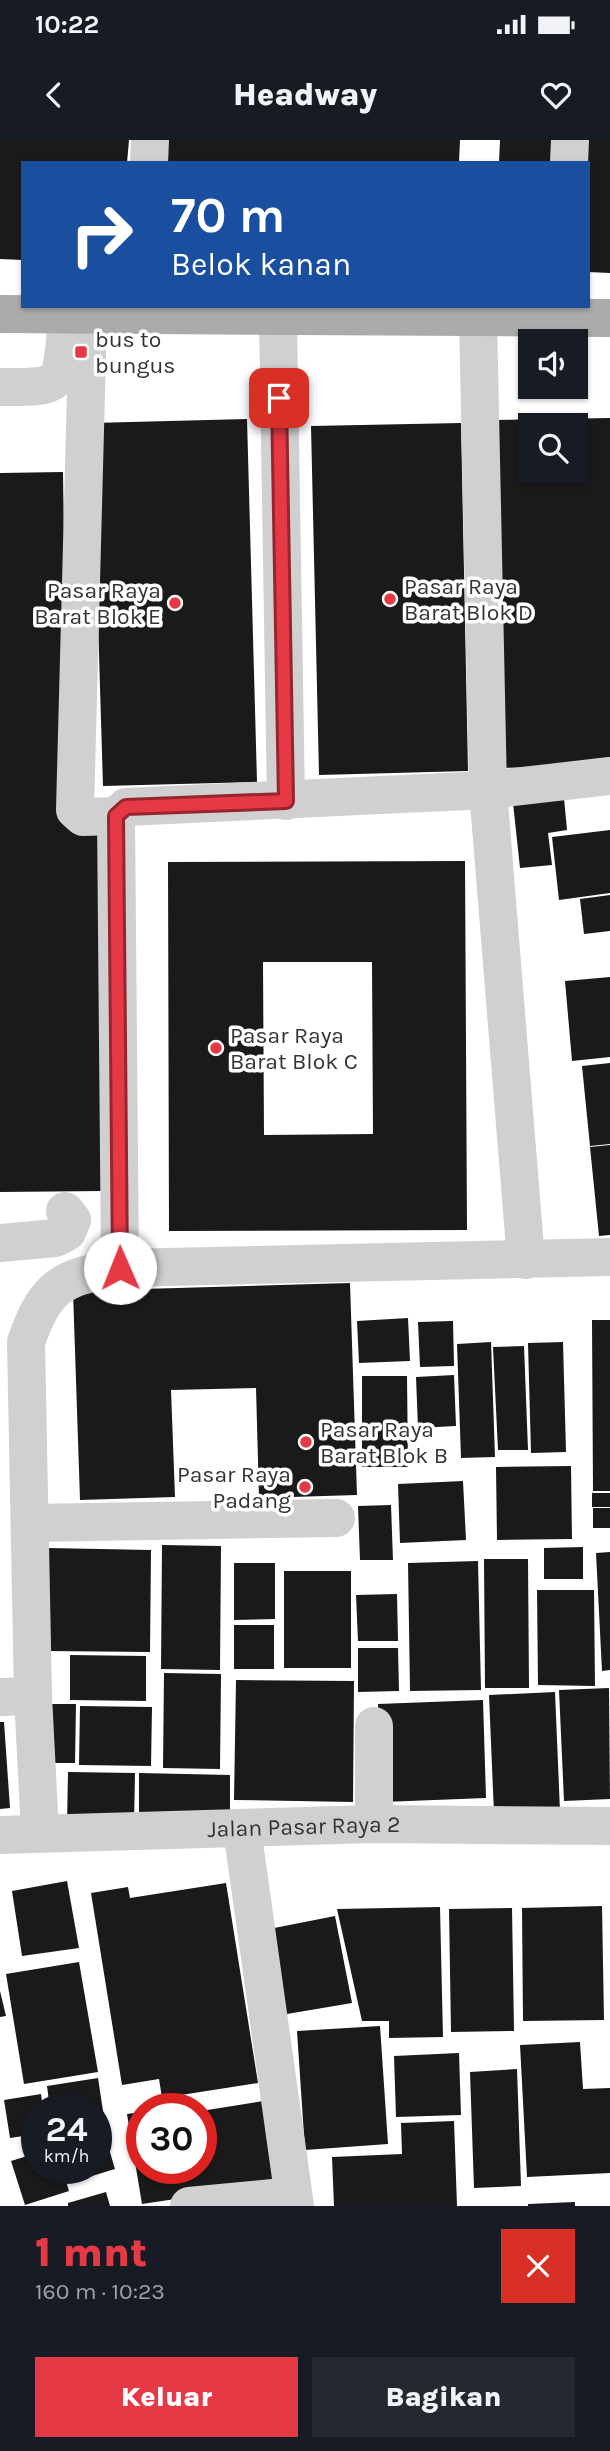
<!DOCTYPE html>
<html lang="id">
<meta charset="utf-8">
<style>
body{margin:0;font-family:Karla,sans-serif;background:#242831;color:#f1f3f6;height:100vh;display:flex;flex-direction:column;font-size:26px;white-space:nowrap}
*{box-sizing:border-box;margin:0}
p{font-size:23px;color:#9ea1a6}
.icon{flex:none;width:38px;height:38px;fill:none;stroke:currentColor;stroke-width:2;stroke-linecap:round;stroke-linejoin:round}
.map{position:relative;height:2066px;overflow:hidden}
.details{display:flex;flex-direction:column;background:#171b24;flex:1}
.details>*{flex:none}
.top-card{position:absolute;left:21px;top:21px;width:569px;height:147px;border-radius:0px;box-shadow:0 2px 5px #0004;background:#1a4fa0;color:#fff;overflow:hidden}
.fabs{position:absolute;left:518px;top:189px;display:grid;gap:14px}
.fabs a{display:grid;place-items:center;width:70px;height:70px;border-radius:0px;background:#171b24;box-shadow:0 2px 5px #0004;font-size:35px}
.speed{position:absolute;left:21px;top:1953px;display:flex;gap:14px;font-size:35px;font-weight:700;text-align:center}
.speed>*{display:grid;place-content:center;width:91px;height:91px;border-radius:50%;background:#171b24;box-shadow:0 2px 5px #0004;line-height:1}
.speed small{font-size:18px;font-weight:400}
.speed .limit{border:10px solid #d22;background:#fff;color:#111}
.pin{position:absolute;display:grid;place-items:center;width:60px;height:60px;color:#fff;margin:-30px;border-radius:14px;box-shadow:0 4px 10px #0006}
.me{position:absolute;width:77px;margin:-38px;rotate:359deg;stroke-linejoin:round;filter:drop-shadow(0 0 5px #0008)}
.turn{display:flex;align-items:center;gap:24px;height:147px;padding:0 35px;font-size:32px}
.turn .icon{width:91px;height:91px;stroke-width:2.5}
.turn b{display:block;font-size:49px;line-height:60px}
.round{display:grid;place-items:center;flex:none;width:74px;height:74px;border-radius:0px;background:#242831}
.summary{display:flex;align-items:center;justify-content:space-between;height:119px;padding:0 35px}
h1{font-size:42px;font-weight:800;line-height:52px;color:#e63946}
.action{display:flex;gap:14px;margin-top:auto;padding:14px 35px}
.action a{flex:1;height:80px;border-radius:0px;background:#e63946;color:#fff;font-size:28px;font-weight:800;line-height:80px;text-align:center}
.action a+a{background:#242831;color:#f1f3f6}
.status{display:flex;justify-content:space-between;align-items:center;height:49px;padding:0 35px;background:#171b24;direction:ltr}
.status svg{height:19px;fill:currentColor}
header{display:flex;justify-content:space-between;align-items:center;height:91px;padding:0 35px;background:#171b24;font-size:32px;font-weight:800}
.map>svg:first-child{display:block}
</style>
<div class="status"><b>10:22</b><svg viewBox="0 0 49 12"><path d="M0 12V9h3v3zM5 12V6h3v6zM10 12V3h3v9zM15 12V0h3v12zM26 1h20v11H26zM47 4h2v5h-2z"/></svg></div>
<header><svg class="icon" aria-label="back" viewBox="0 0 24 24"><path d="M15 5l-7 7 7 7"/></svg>Headway<svg class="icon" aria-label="heart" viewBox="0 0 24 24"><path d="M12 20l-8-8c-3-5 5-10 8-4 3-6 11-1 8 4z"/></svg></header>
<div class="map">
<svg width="610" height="2066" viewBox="0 0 610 2066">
<rect width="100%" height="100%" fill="#fff"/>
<g fill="#1a1a1a" fill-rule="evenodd">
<path d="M 0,0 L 129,0 L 127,23 L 23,23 L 23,120 L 0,119 Z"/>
<path d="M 156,0 L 460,0 L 459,23 L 155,23 Z"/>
<path d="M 500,0 L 562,0 L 562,23 L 499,23 Z"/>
<path d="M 582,0 L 610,0 L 610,133 L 588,132 L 588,23 Z"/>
<path d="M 610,278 L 610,626 L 500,628 L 494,280 ZM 530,285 L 576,285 L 576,331 L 530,331 Z"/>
<path d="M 247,279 L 257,642 L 103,646 L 92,283 Z"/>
<path d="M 461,283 L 468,631 L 319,635 L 311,286 Z"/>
<path d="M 63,332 L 68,687 L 98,687 L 103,1051 L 0,1052 L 0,333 Z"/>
<path d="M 564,658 L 567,690 L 548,693 L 552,725 L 520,728 L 513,663 Z"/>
<path d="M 610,690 L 610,753 L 559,760 L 552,697 Z"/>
<path d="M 465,721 L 467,1090 L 169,1091 L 168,722 ZM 263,822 L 372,822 L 373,994 L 264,995 Z"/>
<path d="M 610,755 L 610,791 L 584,794 L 580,759 Z"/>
<path d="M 610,837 L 610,917 L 572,921 L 565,841 Z"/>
<path d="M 610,923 L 610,1004 L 590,1006 L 582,926 Z"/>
<path d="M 610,1005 L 610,1095 L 599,1096 L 590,1007 Z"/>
<path d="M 350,1143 L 357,1355 L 259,1358 L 256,1248 L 171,1250 L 175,1357 L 80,1360 L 73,1151 Z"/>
<path d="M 408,1178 L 410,1221 L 359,1223 L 357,1181 Z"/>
<path d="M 592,1180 L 610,1180 L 610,1351 L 593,1351 Z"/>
<path d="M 453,1181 L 454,1226 L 420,1227 L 418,1182 Z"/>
<path d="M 491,1202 L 495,1317 L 461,1318 L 457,1204 Z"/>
<path d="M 563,1202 L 566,1312 L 531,1313 L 528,1203 Z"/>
<path d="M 524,1206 L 528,1310 L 498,1310 L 493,1207 Z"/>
<path d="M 454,1235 L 456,1286 L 418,1288 L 416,1237 Z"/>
<path d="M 362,1236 L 407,1236 L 408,1327 L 362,1327 Z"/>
<path d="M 571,1326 L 572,1399 L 497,1400 L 496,1327 Z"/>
<path d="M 463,1341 L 466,1400 L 400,1403 L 398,1344 Z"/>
<rect x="592" y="1353" width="18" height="14"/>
<path d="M 391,1365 L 393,1420 L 360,1420 L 358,1366 Z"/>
<rect x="593" y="1368" width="17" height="20"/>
<path d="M 162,1405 L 221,1406 L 220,1530 L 161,1529 Z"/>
<path d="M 583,1407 L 583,1439 L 544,1439 L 544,1408 Z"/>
<path d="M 48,1408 L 151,1410 L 150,1512 L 47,1511 Z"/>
<path d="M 610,1412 L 610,1530 L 602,1531 L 596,1413 Z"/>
<path d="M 484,1419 L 528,1419 L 529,1548 L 485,1548 Z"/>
<path d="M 478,1421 L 481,1550 L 410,1551 L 408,1423 Z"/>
<path d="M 234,1423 L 275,1423 L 275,1479 L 234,1480 Z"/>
<rect x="284" y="1431" width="67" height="97"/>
<path d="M 537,1450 L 594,1450 L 595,1546 L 538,1545 Z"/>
<path d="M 397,1454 L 398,1501 L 358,1501 L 356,1455 Z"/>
<rect x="234" y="1485" width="40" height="44"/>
<path d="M 358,1508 L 398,1508 L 399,1551 L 358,1552 Z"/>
<path d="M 70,1515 L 146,1516 L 146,1561 L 70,1560 Z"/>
<path d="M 164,1533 L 221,1534 L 220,1629 L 163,1628 Z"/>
<path d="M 236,1540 L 354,1541 L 353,1662 L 234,1660 Z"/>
<path d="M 609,1548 L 610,1659 L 564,1661 L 559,1550 Z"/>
<path d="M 555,1552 L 560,1671 L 494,1674 L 489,1555 Z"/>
<path d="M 483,1560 L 486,1658 L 383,1662 L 378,1564 Z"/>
<path d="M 43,1564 L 76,1564 L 75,1623 L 42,1623 Z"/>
<path d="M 80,1566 L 152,1567 L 151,1626 L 79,1625 Z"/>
<path d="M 0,1582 L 4,1582 L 10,1668 L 0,1669 Z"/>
<path d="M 68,1632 L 135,1633 L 134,1685 L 67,1684 Z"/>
<path d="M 139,1633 L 230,1635 L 230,1683 L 139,1683 Z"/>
<path d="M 67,1741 L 79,1808 L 22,1816 L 12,1751 Z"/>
<path d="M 226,1743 L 258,1943 L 162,1958 L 159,1939 L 122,1945 L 91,1753 L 128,1747 L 130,1758 Z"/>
<path d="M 602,1766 L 604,1880 L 523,1881 L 522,1768 Z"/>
<path d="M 440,1767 L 443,1897 L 389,1898 L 389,1881 L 362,1881 L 337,1769 Z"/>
<path d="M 512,1768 L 514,1891 L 451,1892 L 449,1769 Z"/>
<path d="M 335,1776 L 352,1863 L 275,1876 L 259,1791 Z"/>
<path d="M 79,1822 L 98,1932 L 24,1944 L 6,1834 Z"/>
<path d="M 0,1851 L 6,1876 L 0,1877 Z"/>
<path d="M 380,1886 L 388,2004 L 305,2010 L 297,1891 Z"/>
<path d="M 580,1902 L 583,1949 L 610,1948 L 610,2033 L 527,2037 L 520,1905 Z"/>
<path d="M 459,1913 L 461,1975 L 396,1977 L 394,1916 Z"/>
<path d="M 517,1929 L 521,2046 L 474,2048 L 470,1932 Z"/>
<path d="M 98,1938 L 105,1984 L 96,1985 L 96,1969 L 50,1969 L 47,1946 Z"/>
<path d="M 41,1954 L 43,1969 L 37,1969 L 37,1994 L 10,1998 L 4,1960 Z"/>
<path d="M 263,1961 L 277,2044 L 142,2064 L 127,1974 L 142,1972 L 142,2028 L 201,2028 L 201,1971 Z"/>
<path d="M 454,1981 L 457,2066 L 334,2066 L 332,2017 L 402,2014 L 401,1983 Z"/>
<path d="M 104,1992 L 115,2029 L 72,2042 L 68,2028 L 96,2028 L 96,1995 Z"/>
<path d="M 37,2013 L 37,2028 L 62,2028 L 69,2051 L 25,2065 L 11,2021 Z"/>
<path d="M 106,2052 L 110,2066 L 68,2066 L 68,2063 Z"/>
<path d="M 575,2062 L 575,2066 L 528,2066 L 528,2064 Z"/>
</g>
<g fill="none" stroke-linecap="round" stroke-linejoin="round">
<g stroke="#d0d0d0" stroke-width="38">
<path d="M 149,23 L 150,0"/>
<path d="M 569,23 L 570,0"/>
<path d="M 88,176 L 75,670 L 83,677 L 116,676"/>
<path d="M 278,178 L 286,661"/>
<path d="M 478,178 L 488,650 L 526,1120"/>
<path d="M 0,247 C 67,248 60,245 67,181"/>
<path d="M 0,1103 L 55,1098 L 67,1092 L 72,1080 L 65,1071"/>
<path d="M 120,1128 L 116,676 L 126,667 L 488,650 L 610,636"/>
<path d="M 30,1383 L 336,1378"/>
<path d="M 0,1557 L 33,1556"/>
<path d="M 374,1684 L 374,1586"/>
<path d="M 242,1689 L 295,2066"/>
<path d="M 40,1692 L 33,1556 L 26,1202 C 46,1145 62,1137 120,1128 L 610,1117"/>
<path id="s1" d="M 0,1695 L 374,1684 L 610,1686"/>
<path d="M 189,2066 L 293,2056"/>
</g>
<path stroke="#ababab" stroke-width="38" d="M 0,174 L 610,178"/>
</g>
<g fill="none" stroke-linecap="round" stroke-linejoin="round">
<defs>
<path id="route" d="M 120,1128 L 116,676 L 126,667 L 286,661 L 279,258"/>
</defs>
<use href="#route" stroke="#96252e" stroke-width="18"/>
<use href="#route" stroke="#e63946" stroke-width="12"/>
</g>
<g fill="#e63946" stroke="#fff" stroke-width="2.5">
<rect x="74" y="205" width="14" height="14" rx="3.5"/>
<circle cx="390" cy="459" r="7"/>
<circle cx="175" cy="463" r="7"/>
<circle cx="216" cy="908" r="7"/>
<circle cx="306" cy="1302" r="7"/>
<circle cx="305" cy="1347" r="7"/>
</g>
<g text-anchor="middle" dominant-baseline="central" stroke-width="7" stroke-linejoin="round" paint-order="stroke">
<g font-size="23" fill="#333" stroke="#fff" text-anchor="start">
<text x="95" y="199">bus to<tspan x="95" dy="26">bungus</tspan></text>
<text x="404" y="446">Pasar Raya<tspan x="404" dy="26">Barat Blok D</tspan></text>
<text x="161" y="450" text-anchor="end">Pasar Raya<tspan x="161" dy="26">Barat Blok E</tspan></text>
<text x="230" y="895">Pasar Raya<tspan x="230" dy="26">Barat Blok C</tspan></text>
<text x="320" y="1289">Pasar Raya<tspan x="320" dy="26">Barat Blok B</tspan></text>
<text x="291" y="1334" text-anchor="end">Pasar Raya<tspan x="291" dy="26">Padang</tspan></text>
</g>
<g font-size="23" fill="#333" stroke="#fff">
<text stroke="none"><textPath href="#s1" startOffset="304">Jalan Pasar Raya 2</textPath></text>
</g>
</g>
</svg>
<div class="fabs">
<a><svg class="icon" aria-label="sound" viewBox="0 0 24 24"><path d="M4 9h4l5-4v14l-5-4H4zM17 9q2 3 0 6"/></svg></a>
<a><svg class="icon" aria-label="search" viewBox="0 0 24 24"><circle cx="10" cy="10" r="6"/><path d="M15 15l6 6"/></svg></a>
</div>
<div class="speed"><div>24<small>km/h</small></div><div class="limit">30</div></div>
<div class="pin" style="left:279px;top:258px;background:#d93025"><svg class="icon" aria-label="arrive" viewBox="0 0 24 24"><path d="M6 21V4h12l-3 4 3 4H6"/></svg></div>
<svg class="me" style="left:120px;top:1128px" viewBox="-20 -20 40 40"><circle r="19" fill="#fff"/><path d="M0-13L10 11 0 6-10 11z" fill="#e63946"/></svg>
<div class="top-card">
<div class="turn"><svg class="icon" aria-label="right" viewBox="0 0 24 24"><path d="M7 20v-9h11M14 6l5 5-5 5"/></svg><div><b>70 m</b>Belok kanan</div></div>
</div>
</div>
<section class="details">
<div class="summary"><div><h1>1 mnt</h1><p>160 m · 10:23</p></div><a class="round" style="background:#d93025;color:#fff"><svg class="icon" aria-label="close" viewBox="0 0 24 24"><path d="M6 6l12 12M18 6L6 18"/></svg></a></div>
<div class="action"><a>Keluar</a><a>Bagikan</a></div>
</section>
